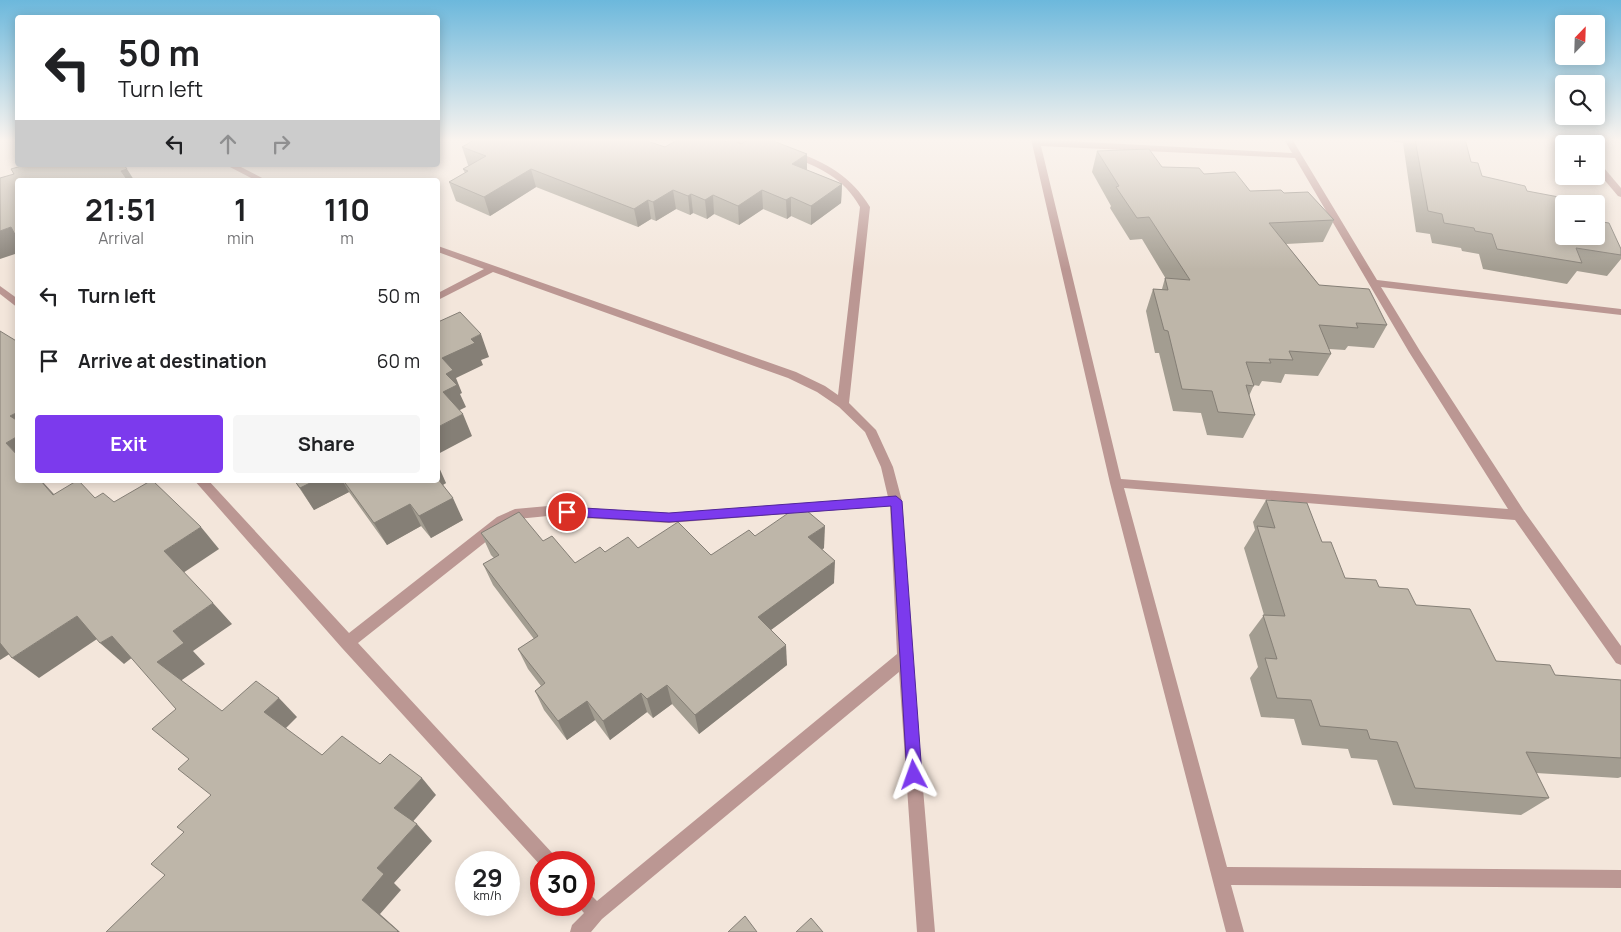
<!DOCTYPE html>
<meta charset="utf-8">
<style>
body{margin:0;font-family:Manrope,sans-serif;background:#f6f6f6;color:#202124;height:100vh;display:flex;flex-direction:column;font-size:19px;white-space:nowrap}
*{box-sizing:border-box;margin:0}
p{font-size:16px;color:#757577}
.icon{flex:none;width:28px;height:28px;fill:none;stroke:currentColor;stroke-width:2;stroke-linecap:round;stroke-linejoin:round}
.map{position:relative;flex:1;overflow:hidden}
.side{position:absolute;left:15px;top:178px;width:425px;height:305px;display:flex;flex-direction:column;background:#fff;border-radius:5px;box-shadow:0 2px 12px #0003}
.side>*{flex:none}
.banner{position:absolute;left:15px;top:15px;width:425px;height:152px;border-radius:5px;box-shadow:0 2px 12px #0003;background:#fff;color:#202124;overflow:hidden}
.needle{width:32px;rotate:23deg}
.buttons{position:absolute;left:1555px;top:15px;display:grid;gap:10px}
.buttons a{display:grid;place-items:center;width:50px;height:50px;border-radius:5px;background:#fff;box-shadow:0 2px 12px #0003;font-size:25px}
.speed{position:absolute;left:455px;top:851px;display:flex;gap:10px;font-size:25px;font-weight:700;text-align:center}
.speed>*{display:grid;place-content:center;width:65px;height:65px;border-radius:50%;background:#fff;box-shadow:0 2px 12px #0003;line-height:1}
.speed small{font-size:12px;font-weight:400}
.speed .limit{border:8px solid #d22;background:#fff;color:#111}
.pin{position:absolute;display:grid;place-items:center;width:42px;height:42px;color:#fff;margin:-21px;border:2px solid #fff;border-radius:50%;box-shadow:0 1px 5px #0007}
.me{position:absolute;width:55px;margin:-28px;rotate:356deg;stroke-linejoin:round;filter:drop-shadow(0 0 4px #0008)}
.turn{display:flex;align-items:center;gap:18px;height:105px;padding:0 20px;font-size:22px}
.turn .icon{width:65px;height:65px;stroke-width:2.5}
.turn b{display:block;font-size:35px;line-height:42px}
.lanes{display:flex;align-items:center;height:48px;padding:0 20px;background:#0003;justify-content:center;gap:25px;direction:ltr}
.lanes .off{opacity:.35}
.eta{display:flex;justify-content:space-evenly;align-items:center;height:85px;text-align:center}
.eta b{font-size:30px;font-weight:700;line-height:35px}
.action{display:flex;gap:10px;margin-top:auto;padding:10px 20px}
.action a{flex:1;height:58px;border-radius:5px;background:#7c3aed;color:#fff;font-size:20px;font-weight:700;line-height:58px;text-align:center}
.action a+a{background:#f6f6f6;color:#202124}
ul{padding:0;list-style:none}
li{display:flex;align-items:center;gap:15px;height:65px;padding:0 20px}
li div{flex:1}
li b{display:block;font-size:19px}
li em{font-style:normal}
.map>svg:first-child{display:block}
</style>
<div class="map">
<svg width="1621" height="932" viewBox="0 0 1621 932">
<rect width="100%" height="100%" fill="#f3e6db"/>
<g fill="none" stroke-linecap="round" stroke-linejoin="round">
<g fill="#bb9793" fill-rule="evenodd">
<path d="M 725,139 L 742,139 L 765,145 L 761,148 L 729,142 Z"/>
<path d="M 1031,139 L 1292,153 L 1284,139 L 1292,139 L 1377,280 L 1621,309 L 1621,315 L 1381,287 L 1420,351 L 1524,511 L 1621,646 L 1621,665 L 1616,663 L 1515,520 L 1124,488 L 1227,867 L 1621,870 L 1621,888 L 1231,885 L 1244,932 L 1226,932 L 1110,483 ZM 1041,146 L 1295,158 L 1409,352 L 1508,509 L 1121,479 Z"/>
<path d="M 1571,139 L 1579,139 L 1583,144 L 1574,144 Z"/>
<path d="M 792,151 C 825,161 852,177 870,207 L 849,403 L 876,430 L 893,467 L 902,501 L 912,657 L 935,932 L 917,932 L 899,672 L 602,919 L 591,932 L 570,932 L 572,925 L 584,913 L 577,905 L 584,905 L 584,891 L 590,894 L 597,901 L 897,654 L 890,506 L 669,523 L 548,516 L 517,519 L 507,525 L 358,643 L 555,856 L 558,862 L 541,862 L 541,866 L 342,648 L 194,480 L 208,480 L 349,633 L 497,517 L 515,509 L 548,506 L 669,513 L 888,497 L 881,467 L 865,432 L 839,407 L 817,392 L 788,378 L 493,272 L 438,300 L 438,293 L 484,269 L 438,252 L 438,246 L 796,372 L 825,386 L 838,395 L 860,207 C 844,178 819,167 789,156 L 788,154 Z"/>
<path d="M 1596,161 L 1599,162 L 1621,188 L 1621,197 L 1618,196 L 1596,170 Z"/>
<path d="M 226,165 L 237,165 L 266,180 L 255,180 Z"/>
<path d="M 0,286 L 18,299 L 18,308 L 0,294 Z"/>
</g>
</g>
<g fill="#a39d91">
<path d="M 1381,139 L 1465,139 L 1471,162 L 1482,176 L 1527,191 L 1564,236 L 1621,249 L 1621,259 L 1607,276 L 1577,271 L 1567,284 L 1483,269 L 1479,254 L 1462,251 L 1461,248 L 1432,243 L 1430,234 L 1416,232 L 1403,143 Z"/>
<path d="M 699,141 L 807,170 L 842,184 L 841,203 L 811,225 L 791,216 L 787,219 L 763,209 L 739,225 L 714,214 L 707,219 L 693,213 L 690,215 L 676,209 L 656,221 L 651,219 L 638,227 L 536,187 L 490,216 L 456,201 L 449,182 L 465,173 L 463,169 L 469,166 L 468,165 L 462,147 L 665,147 Z"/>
<path d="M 1097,151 L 1162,167 L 1204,174 L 1250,191 L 1284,193 L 1334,220 L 1323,242 L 1286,244 L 1319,285 L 1387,325 L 1374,348 L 1348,346 L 1345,350 L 1329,349 L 1331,354 L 1318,376 L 1285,374 L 1281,383 L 1262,381 L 1259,386 L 1254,385 L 1249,396 L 1255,415 L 1243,438 L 1207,435 L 1201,413 L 1173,411 L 1159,353 L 1155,353 L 1146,311 L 1153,289 L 1162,289 L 1165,278 L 1166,279 L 1142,239 L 1130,240 L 1110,208 L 1111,206 L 1092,172 Z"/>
<path d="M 294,480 L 438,480 L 446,483 L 443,485 L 463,520 L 431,538 L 421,526 L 387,545 L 349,492 L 314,510 Z"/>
<path d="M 1266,500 L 1322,542 L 1345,578 L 1379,587 L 1416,605 L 1496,661 L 1555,675 L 1621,680 L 1621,777 L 1618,778 L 1536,773 L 1549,798 L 1521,815 L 1393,805 L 1377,760 L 1351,758 L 1348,749 L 1302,745 L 1294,719 L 1261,717 L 1250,678 L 1258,667 L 1249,635 L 1264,615 L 1244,548 L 1255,530 L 1253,522 Z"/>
<path d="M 481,533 L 543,541 L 575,563 L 605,552 L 638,548 L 711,555 L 755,536 L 824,548 L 822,550 L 834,583 L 771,630 L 787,665 L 699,734 L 672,704 L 653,718 L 647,712 L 610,740 L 595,720 L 567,740 L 544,710 L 535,691 L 541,686 L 528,669 L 518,649 L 534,639 L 493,585 L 483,564 L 494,558 L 491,555 Z"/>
</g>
<g fill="#857f76">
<path d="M 807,154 L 807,173 L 792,164 Z"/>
<path d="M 127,169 L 134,180 L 120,180 L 121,171 Z"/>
<path d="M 531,169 L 536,187 L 490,216 L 484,197 Z"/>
<path d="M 842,184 L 841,203 L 811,225 L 811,206 Z"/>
<path d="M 673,190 L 676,209 L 656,221 L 653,202 Z"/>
<path d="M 762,190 L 763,209 L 739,225 L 738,206 Z"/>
<path d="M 691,194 L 693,213 L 690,215 L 688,196 Z"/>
<path d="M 713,195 L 714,214 L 707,219 L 705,200 Z"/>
<path d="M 791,197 L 791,216 L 787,219 L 786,200 Z"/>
<path d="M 648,200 L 651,219 L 638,227 L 634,209 Z"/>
<path d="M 11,227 L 18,236 L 18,253 L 0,259 L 0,231 Z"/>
<path d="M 481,334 L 489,357 L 481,360 L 483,365 L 456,378 L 462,393 L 460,394 L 466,407 L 452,414 L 443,392 L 446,374 L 442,358 L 471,339 Z"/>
<path d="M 18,412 L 18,424 L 10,416 Z"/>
<path d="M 463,414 L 472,436 L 438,454 L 438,427 Z"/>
<path d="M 18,436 L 18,456 L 6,443 Z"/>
<path d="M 438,465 L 446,483 L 437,488 L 438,480 Z"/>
<path d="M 40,480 L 41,480 L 75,517 L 53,495 Z"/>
<path d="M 316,480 L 342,480 L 349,492 L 314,510 L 300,488 Z"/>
<path d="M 453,498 L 463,520 L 431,538 L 419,516 Z"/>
<path d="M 410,504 L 421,526 L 387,545 L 374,523 Z"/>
<path d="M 825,526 L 824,548 L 808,559 L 808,537 Z"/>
<path d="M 201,527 L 219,549 L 183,573 L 164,551 Z"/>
<path d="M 835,561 L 834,583 L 760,638 L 758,617 Z"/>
<path d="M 213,603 L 232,624 L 193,651 L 205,664 L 179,682 L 157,662 L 173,631 Z"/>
<path d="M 77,616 L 100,637 L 39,678 L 12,658 Z"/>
<path d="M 112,636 L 134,656 L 124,664 L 100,643 Z"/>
<path d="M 0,637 L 16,650 L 0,660 Z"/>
<path d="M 786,645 L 787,665 L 699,734 L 695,715 Z"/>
<path d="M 667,685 L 672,704 L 653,718 L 647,699 Z"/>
<path d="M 641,693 L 647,712 L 610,740 L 603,721 Z"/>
<path d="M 279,698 L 297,717 L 283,731 L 264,712 Z"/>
<path d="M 587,701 L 595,720 L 567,740 L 558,721 Z"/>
<path d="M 422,778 L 436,795 L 410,825 L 394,808 Z"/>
<path d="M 417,824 L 432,841 L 394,883 L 401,890 L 380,914 L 400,932 L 397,932 L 362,900 L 377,868 Z"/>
</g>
<g fill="#beb6a9" stroke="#857f76">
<path d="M 476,139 L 641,139 L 665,147 L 679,139 L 695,139 L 699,141 L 702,139 L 720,139 L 727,142 L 731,140 L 741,144 L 750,139 L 768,139 L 807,154 L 792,164 L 842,184 L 811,206 L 791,197 L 786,200 L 762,190 L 738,206 L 713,195 L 705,200 L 691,194 L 688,196 L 673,190 L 653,202 L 648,200 L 634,209 L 531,169 L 484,197 L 449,182 L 468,171 L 463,169 L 486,156 L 462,147 Z"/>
<path d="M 1415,139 L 1465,139 L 1471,162 L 1478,163 L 1482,176 L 1525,186 L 1527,191 L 1564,198 L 1567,204 L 1564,204 L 1564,236 L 1596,236 L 1596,221 L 1609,223 L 1621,249 L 1621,255 L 1576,248 L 1582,263 L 1497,249 L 1492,234 L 1475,231 L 1474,228 L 1444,223 L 1442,214 L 1428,211 Z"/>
<path d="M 1149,149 L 1162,167 L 1199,168 L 1204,174 L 1235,172 L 1250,191 L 1281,190 L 1284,193 L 1308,192 L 1334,220 L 1269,223 L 1319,285 L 1369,289 L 1387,325 L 1356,323 L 1358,328 L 1319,325 L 1331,354 L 1289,351 L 1293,360 L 1269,359 L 1271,363 L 1246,362 L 1254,386 L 1246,385 L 1255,415 L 1218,412 L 1212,391 L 1182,389 L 1168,331 L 1164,330 L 1153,289 L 1168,290 L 1165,278 L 1190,280 L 1149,217 L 1137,218 L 1116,187 L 1119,186 L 1097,151 Z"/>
<path d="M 25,165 L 124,165 L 127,169 L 121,171 L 126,178 L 120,180 L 18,180 L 18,240 L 11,227 L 0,231 L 0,178 L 14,174 L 11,169 Z"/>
<path d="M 460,312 L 481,334 L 471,339 L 475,343 L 442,358 L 453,370 L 446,374 L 457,385 L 443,392 L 463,414 L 438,427 L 438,322 Z"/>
<path d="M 0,331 L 18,342 L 18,412 L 10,416 L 18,421 L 18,436 L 6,443 L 18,456 L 18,480 L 40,480 L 53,495 L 78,480 L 95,498 L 103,493 L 114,502 L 152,480 L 201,527 L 164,551 L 213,603 L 173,631 L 184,643 L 157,662 L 222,711 L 256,681 L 279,698 L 264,712 L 322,755 L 342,736 L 380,764 L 390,754 L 422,778 L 394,808 L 417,824 L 377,868 L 384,874 L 362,900 L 398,931 L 397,932 L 106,932 L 165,875 L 151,864 L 184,832 L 177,827 L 211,795 L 178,769 L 189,759 L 152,729 L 176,709 L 112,636 L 100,643 L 77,616 L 12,658 L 0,643 Z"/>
<path d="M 438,479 L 453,498 L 419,516 L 410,504 L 374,523 L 343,480 L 438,480 Z"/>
<path d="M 294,480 L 316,480 L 300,488 Z"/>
<path d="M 1266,500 L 1307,503 L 1322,542 L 1331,542 L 1345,578 L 1376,580 L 1379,587 L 1408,589 L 1416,605 L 1470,609 L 1496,661 L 1550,665 L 1555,675 L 1621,680 L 1621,758 L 1526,752 L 1549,798 L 1415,788 L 1397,742 L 1370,739 L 1367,730 L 1320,726 L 1311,700 L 1277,698 L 1265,658 L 1277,659 L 1263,615 L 1285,616 L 1257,526 L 1275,528 Z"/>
<path d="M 800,505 L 825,526 L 808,537 L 835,561 L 758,617 L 786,645 L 695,715 L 667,685 L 647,699 L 641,693 L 603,721 L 587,701 L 558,721 L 535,691 L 545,683 L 518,649 L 538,636 L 483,564 L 499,555 L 481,533 L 519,512 L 543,541 L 552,536 L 575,563 L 600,547 L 605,552 L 628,537 L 638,548 L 678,522 L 711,555 L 749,530 L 755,536 Z"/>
<path d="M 745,916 L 757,932 L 728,932 Z"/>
<path d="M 811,918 L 823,932 L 796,932 Z"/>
</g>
<linearGradient id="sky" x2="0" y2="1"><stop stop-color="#6cb8dc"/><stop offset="0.52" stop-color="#faf4ef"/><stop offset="1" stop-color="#faf4ef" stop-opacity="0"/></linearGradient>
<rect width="1621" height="269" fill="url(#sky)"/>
<path fill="#7c3aed" stroke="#51269a" d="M 896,496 L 902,501 L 922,775 L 920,780 L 914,782 L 909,780 L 907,775 L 891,506 L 669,522 L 567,516 L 563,515 L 561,512 L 563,508 L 567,507 L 669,513 Z"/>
</svg>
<div class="buttons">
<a><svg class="needle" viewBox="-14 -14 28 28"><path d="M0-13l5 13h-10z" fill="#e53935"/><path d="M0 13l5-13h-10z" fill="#757577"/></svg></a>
<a><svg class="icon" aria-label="search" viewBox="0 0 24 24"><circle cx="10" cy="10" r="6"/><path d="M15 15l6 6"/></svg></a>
<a>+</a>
<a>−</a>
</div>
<div class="speed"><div>29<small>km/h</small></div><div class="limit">30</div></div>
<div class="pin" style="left:567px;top:512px;background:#d93025"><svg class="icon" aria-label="arrive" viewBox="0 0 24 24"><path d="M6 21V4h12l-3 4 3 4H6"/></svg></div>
<svg class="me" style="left:914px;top:775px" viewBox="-20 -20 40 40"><path d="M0-17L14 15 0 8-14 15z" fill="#7c3aed" stroke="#fff" stroke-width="4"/></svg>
<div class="banner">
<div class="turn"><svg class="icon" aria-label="left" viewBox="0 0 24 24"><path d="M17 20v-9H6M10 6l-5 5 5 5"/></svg><div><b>50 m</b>Turn left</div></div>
<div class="lanes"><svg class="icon" aria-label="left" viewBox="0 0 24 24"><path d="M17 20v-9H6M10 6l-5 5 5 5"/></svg><svg class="icon off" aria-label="ahead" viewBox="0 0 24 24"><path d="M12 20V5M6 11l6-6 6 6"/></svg><svg class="icon off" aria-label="right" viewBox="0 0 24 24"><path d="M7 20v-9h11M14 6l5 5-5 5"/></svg></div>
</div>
<section class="side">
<div class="eta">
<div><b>21:51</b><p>Arrival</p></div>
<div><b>1</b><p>min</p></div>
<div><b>110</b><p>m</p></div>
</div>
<ul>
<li><svg class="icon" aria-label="left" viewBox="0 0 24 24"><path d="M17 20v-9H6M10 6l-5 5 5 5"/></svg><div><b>Turn left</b></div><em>50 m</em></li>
<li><svg class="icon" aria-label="arrive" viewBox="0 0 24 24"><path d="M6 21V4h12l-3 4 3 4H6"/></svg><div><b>Arrive at destination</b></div><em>60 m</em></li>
</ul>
<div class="action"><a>Exit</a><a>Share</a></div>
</section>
</div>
